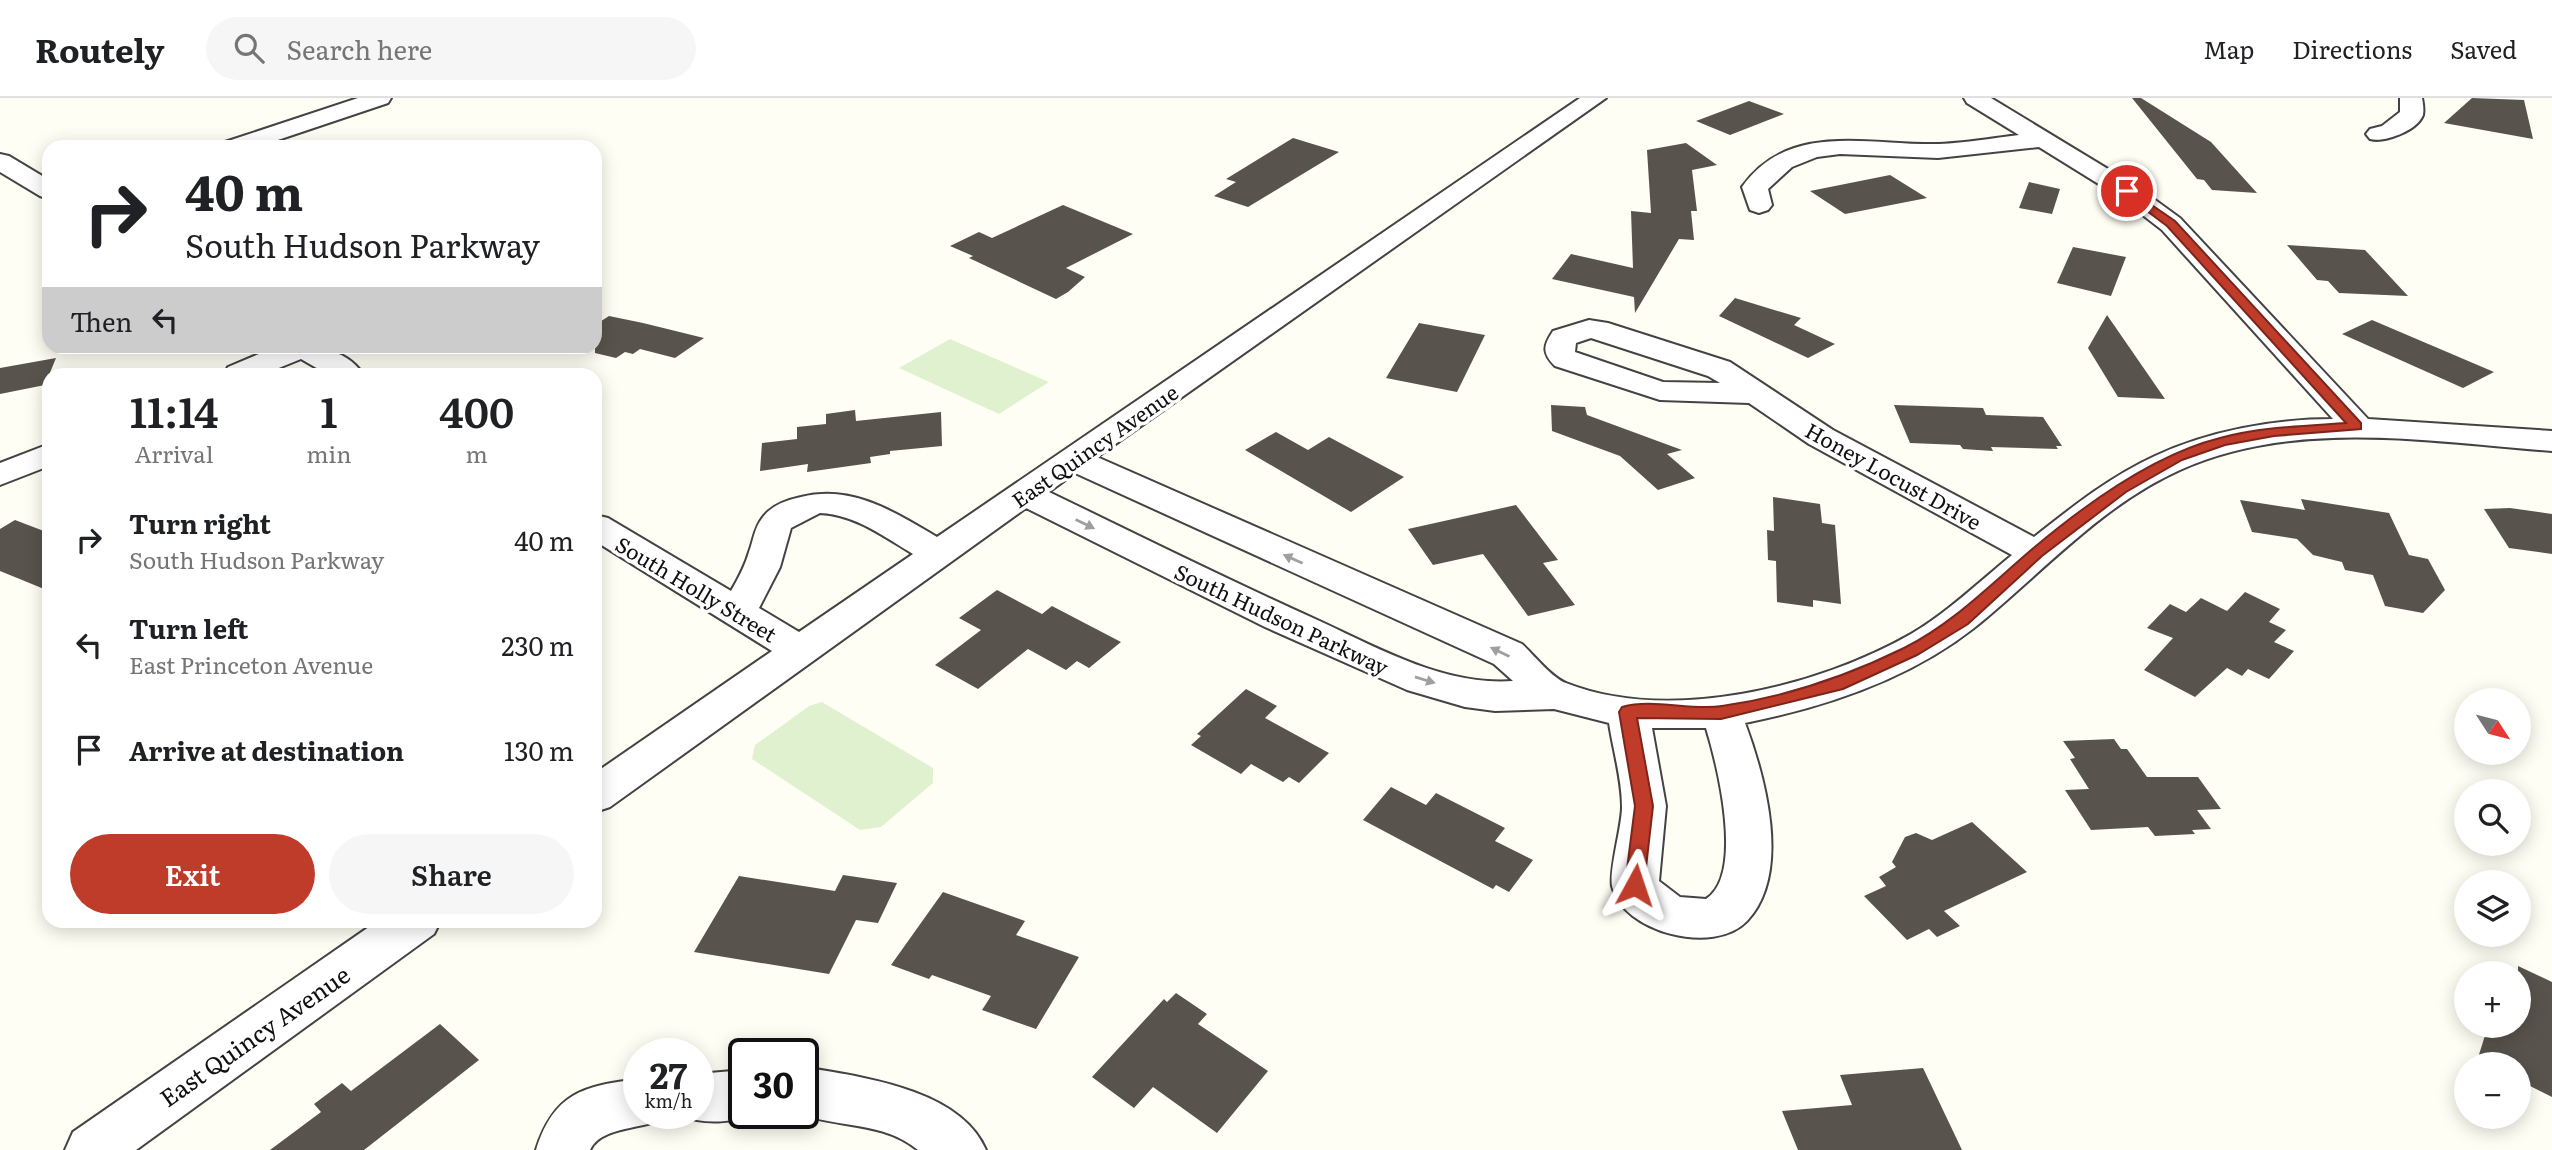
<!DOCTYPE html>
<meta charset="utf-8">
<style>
body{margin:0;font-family:Literata,serif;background:#f6f6f6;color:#202124;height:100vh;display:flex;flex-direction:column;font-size:26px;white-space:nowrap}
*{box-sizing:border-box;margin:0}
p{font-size:23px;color:#757577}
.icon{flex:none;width:38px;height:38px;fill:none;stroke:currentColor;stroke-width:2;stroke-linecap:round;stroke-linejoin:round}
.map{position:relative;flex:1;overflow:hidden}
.sheet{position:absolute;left:42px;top:270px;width:560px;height:560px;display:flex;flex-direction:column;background:#fff;border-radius:21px;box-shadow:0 4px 18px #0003}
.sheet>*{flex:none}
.hud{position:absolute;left:42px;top:42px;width:560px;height:214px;border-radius:21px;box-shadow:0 4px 18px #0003;background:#fff;color:#202124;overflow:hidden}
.needle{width:46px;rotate:126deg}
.controls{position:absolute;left:2454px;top:590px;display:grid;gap:14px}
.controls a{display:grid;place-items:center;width:77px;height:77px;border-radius:50%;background:#fff;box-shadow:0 4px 18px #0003;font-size:35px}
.speed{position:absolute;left:623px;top:940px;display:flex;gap:14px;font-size:35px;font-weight:700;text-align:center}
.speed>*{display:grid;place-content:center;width:91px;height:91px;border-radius:50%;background:#fff;box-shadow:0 4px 18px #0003;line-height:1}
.speed small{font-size:18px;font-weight:400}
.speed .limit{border:4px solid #111;border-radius:10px;background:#fff;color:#111}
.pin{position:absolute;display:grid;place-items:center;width:60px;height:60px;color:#fff;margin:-30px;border:4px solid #fff;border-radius:50%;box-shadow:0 2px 7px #0007}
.me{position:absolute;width:77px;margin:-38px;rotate:5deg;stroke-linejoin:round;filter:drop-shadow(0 0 5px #0008)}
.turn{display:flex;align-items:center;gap:24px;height:147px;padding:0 28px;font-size:32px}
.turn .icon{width:91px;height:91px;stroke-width:2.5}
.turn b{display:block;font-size:49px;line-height:60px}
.then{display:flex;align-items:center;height:66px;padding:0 28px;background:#0003;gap:14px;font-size:26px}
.eta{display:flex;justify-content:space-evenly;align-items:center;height:119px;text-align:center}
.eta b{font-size:42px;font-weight:600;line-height:49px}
.cta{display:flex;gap:14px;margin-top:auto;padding:14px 28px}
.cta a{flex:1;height:80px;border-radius:42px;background:#bf3b2a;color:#fff;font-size:28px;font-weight:600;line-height:80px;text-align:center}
.cta a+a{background:#f6f6f6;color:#202124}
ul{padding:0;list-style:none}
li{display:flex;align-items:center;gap:21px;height:105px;padding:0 28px}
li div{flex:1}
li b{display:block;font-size:26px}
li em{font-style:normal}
header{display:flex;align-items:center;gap:42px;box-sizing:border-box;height:98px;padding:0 35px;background:#fff;border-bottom:2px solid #e0e0e0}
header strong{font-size:33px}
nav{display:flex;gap:38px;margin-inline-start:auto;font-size:24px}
.search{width:490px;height:63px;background:#f6f6f6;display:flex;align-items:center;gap:18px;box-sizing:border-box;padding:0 24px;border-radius:38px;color:#757577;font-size:26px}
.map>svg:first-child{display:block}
</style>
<header>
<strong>Routely</strong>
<div class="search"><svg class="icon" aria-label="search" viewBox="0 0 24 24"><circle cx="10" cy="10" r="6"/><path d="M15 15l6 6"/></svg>Search here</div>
<nav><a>Map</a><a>Directions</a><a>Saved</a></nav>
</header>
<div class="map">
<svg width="2552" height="1052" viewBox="0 0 2552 1052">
<rect width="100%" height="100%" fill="#fffef4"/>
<g fill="#e0f1cf">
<path d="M 950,241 L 1049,284 L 999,316 L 899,270 Z"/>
<path d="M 822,604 L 933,670 L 933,685 L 881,729 L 860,732 L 752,661 L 755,647 L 809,608 Z"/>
</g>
<g fill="#59534d">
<path d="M 2132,0 L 2141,0 L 2211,44 L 2257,95 L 2212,92 L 2204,82 L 2197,81 Z"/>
<path d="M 2472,0 L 2524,2 L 2533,41 L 2444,25 Z"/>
<path d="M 1749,3 L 1784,16 L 1730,37 L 1696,23 Z"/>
<path d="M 1293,40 L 1339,54 L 1248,109 L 1214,98 L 1236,84 L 1226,81 Z"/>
<path d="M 1686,45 L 1717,67 L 1692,72 L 1697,113 L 1691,113 L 1694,142 L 1679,141 L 1635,215 L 1634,199 L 1552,181 L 1571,156 L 1633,170 L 1631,113 L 1651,115 L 1647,52 Z"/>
<path d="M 1890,77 L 1927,100 L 1845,116 L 1810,93 Z"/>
<path d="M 2029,84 L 2060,91 L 2052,116 L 2019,110 Z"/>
<path d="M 1063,107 L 1133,136 L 1066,170 L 1085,179 L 1068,194 L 1056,201 L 969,160 L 973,158 L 950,148 L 979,134 L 992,140 Z"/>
<path d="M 2287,147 L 2365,152 L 2408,198 L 2339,195 L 2328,183 L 2317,182 Z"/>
<path d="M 2073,149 L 2126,159 L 2111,198 L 2057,185 Z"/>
<path d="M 1735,200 L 1801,220 L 1794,227 L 1835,246 L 1808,260 L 1719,218 Z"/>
<path d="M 2107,217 L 2165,301 L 2118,299 L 2088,250 Z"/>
<path d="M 609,218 L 643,225 L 704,240 L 675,260 L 640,251 L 633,256 L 625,254 L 616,260 L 595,255 L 595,227 Z"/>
<path d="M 2372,222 L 2494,274 L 2463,290 L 2342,236 Z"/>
<path d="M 1419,225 L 1485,237 L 1457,294 L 1386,280 Z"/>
<path d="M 56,260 L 45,287 L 0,296 L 0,270 Z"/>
<path d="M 1551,307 L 1585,309 L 1587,317 L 1682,352 L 1667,356 L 1695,380 L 1658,392 L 1620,358 L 1552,333 Z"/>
<path d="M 1894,307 L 1983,310 L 1986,317 L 2043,319 L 2062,348 L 2056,348 L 2058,351 L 1991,349 L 1993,353 L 1963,351 L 1960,347 L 1910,345 Z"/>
<path d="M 855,312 L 856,323 L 941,314 L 942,348 L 890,353 L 890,356 L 870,359 L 871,365 L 807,374 L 808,366 L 760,373 L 762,345 L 797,341 L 797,329 L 826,326 L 826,316 Z"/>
<path d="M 1276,334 L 1308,352 L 1329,339 L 1404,379 L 1351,414 L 1245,352 Z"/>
<path d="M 1773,399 L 1820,406 L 1822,425 L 1835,427 L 1841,506 L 1813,502 L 1813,509 L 1777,504 L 1776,463 L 1768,462 L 1767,432 L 1774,433 Z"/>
<path d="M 2301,401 L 2389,415 L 2409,457 L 2428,461 L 2445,492 L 2423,515 L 2385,508 L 2373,477 L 2345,472 L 2342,464 L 2313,457 L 2297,441 L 2252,434 L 2240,402 L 2305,412 Z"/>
<path d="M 1516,407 L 1558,462 L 1543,465 L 1575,507 L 1528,518 L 1483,456 L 1433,467 L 1408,431 Z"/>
<path d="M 2510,410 L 2552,416 L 2552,456 L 2509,450 L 2484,411 Z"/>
<path d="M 15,422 L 49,435 L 49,493 L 0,473 L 0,431 Z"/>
<path d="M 997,492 L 1042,516 L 1052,508 L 1121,544 L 1089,570 L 1077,563 L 1066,572 L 1028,551 L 978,591 L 935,567 L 981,532 L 959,520 Z"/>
<path d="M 2245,494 L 2280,511 L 2269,524 L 2286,532 L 2274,544 L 2294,553 L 2269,581 L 2248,571 L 2242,578 L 2227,570 L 2195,599 L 2144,572 L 2173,540 L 2147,530 L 2170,506 L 2186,514 L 2201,500 L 2227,513 Z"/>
<path d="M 1246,591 L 1277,608 L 1265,620 L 1329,655 L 1299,685 L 1289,679 L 1283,684 L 1251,666 L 1241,676 L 1191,647 L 1201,638 L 1197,636 Z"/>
<path d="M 2114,641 L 2121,651 L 2127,651 L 2147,679 L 2198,679 L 2221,711 L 2197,712 L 2211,731 L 2192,732 L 2195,736 L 2155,738 L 2148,729 L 2091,732 L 2065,692 L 2089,691 L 2070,661 L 2075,660 L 2063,643 Z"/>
<path d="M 1391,689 L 1426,707 L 1436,695 L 1505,730 L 1495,743 L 1533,762 L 1509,794 L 1496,787 L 1493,791 L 1363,722 Z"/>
<path d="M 1972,724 L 2027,774 L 1944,813 L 1960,828 L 1937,839 L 1929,831 L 1907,842 L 1864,798 L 1886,788 L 1879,779 L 1896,769 L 1892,764 L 1905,739 L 1916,735 L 1932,742 Z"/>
<path d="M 843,777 L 897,785 L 878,825 L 856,822 L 829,876 L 694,854 L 739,778 L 835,793 Z"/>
<path d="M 943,794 L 1025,823 L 1016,837 L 1079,859 L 1036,931 L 982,912 L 991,898 L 932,877 L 929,881 L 891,867 Z"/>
<path d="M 2518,868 L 2552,884 L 2552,999 L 2518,982 L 2518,966 L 2476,966 L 2488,928 L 2518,928 Z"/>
<path d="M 1176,895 L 1207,916 L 1198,926 L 1268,973 L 1217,1035 L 1153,989 L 1134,1010 L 1092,979 L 1164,901 L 1167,904 Z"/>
<path d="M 440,926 L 479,962 L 364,1052 L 270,1052 L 321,1014 L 314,1006 L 342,985 L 351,993 Z"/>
<path d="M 1923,970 L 1962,1052 L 1798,1052 L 1782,1013 L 1852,1007 L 1840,977 Z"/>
</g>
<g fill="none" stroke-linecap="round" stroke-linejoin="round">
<defs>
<g id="minor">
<path d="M 358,0 L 391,0 L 388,5 L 257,49 L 221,49 L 225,44 Z"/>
<path d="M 1580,0 L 1606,0 L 1097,359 L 1522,546 C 1535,558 1551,579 1566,585 C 1670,626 1818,589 1911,536 C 1948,514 1979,484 2012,457 L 1809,346 L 1749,305 L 1660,302 L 1555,268 C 1542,255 1543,248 1553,233 L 1589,222 L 1608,225 L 1730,264 L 1833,332 L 2034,439 C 2072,409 2111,378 2155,358 C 2208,333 2274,321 2333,321 L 2162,132 L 2118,98 L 2039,49 L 1938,60 L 1840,56 L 1817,59 L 1792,69 L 1768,91 L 1772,107 L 1768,112 L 1759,115 L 1750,112 L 1742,89 C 1789,22 1871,48 1939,46 C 1966,45 1993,40 2019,37 L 1967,5 L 1964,0 L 1991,0 L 2136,88 L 2180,120 L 2368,321 L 2552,333 L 2552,353 C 2430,344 2295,320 2180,372 C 2100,408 2041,476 1974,530 C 1909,581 1826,609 1745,625 C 1765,679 1792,775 1747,823 C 1714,858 1622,834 1612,788 C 1609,772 1622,728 1622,709 C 1622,681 1613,652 1609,625 L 1554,611 L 1495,613 L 1465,609 L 1407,592 L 1265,529 L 1026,410 L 610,709 L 595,714 L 595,675 L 772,553 L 595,443 L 595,417 L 608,420 L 731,493 C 738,481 745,468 749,454 C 754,441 754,430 763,419 C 772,407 787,402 801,399 C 852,386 894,414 937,439 ZM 1591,240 L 1708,278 L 1720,285 L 1663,284 L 1575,254 L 1576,245 ZM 1075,375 L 1494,566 L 1513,583 C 1442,588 1375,548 1313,520 C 1224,480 1136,436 1049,394 ZM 820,415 C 856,417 883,438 913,456 L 799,534 L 759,510 L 780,469 L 791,430 ZM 1652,630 L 1706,630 C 1717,666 1745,776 1706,801 L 1680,799 L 1659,783 L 1666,708 Z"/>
<path d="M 2400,0 L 2422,0 C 2423,5 2424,12 2423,17 C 2417,33 2384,45 2370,41 L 2366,36 L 2370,31 L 2382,28 L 2400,14 Z"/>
<path d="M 0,56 L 9,58 L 49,82 L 49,101 L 40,98 L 0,74 Z"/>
<path d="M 278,248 C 309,248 343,247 363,276 L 327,276 L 301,261 L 264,276 L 224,276 L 228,269 Z"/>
<path d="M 49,346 L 49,368 L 0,387 L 0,365 Z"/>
<path d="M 379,822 L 441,822 L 434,836 L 136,1052 L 65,1052 L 73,1034 Z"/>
<path d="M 803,969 C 862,979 960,991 986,1052 L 918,1052 C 883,1023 837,1030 797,1015 L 803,1015 Z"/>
<path d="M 744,972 L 744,1015 L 758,1015 C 733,1025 704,1027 679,1017 L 678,1015 L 698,1015 L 698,976 Z"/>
<path d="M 639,981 L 639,1015 L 662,1015 L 658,1023 C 637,1031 600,1030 590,1052 L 536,1052 C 554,995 583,988 639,981 Z"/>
</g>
</defs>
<use href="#minor" stroke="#434343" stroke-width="4"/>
<use href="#minor" fill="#fff" fill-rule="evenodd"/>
</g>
<defs><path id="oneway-solid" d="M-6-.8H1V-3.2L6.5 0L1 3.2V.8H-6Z" transform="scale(1.75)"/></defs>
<g fill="#9f9f9f">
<use href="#oneway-solid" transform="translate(1085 426) rotate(26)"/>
<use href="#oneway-solid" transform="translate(1293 461) rotate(-156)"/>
<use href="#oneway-solid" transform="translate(1500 554) rotate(-154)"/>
<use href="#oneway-solid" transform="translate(1425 582) rotate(17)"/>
</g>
<path fill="#bf3b2a" stroke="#7c261b" stroke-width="2" d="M 2127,90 L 2175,123 L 2361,325 L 2361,331 L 2274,338 L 2225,347 L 2182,362 L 2126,394 L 2042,458 L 1968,526 L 1917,557 L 1843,591 L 1721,621 L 1637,620 L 1653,708 L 1644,787 L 1641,792 L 1635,795 L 1628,792 L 1625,787 L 1635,708 L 1619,614 L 1622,609 C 1653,600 1690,613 1722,608 C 1785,599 1847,578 1904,550 C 1952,526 1989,488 2030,453 C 2083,408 2152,357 2220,340 C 2261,329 2304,328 2346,325 L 2167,128 L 2123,95 L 2122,93 Z"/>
<g text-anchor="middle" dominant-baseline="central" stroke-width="7" stroke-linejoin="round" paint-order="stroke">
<g font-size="21" fill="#101010" stroke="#fff">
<text transform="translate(1094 347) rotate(-35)">East Quincy Avenue</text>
<text transform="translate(1894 377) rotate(29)">Honey Locust Drive</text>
<text transform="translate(697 490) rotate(31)">South Holly Street</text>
<text transform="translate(1282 520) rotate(25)">South Hudson Parkway</text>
</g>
<g font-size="24" fill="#101010" stroke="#fff">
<text transform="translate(254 937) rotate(-35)">East Quincy Avenue</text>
</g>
</g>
</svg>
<div class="controls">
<a><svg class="needle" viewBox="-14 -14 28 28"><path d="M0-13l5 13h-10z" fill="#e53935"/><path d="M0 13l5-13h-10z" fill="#757577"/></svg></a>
<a><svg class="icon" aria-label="search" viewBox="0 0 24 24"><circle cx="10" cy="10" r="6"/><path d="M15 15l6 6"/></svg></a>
<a><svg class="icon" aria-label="layers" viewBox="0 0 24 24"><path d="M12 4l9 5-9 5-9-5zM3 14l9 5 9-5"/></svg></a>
<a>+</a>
<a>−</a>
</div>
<div class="speed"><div>27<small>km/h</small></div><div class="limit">30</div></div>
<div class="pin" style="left:2127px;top:93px;background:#d93025"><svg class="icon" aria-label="arrive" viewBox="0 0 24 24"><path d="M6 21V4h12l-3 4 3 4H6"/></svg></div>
<svg class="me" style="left:1635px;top:787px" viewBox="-20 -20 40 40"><path d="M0-17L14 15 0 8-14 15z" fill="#bf3b2a" stroke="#fff" stroke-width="4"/></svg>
<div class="hud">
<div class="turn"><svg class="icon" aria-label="right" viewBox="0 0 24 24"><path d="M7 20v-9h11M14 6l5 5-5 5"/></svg><div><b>40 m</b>South Hudson Parkway</div></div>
<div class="then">Then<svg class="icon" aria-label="left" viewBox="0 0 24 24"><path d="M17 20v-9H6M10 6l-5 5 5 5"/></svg></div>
</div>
<section class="sheet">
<div class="eta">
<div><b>11:14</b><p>Arrival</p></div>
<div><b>1</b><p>min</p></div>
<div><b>400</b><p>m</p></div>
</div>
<ul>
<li><svg class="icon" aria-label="right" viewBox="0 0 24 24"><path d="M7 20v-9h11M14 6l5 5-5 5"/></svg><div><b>Turn right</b><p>South Hudson Parkway</p></div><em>40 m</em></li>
<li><svg class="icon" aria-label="left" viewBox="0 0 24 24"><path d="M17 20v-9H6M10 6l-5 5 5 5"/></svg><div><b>Turn left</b><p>East Princeton Avenue</p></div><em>230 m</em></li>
<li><svg class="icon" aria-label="arrive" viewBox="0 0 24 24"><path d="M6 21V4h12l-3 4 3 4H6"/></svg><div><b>Arrive at destination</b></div><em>130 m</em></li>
</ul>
<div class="cta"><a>Exit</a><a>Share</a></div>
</section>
</div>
